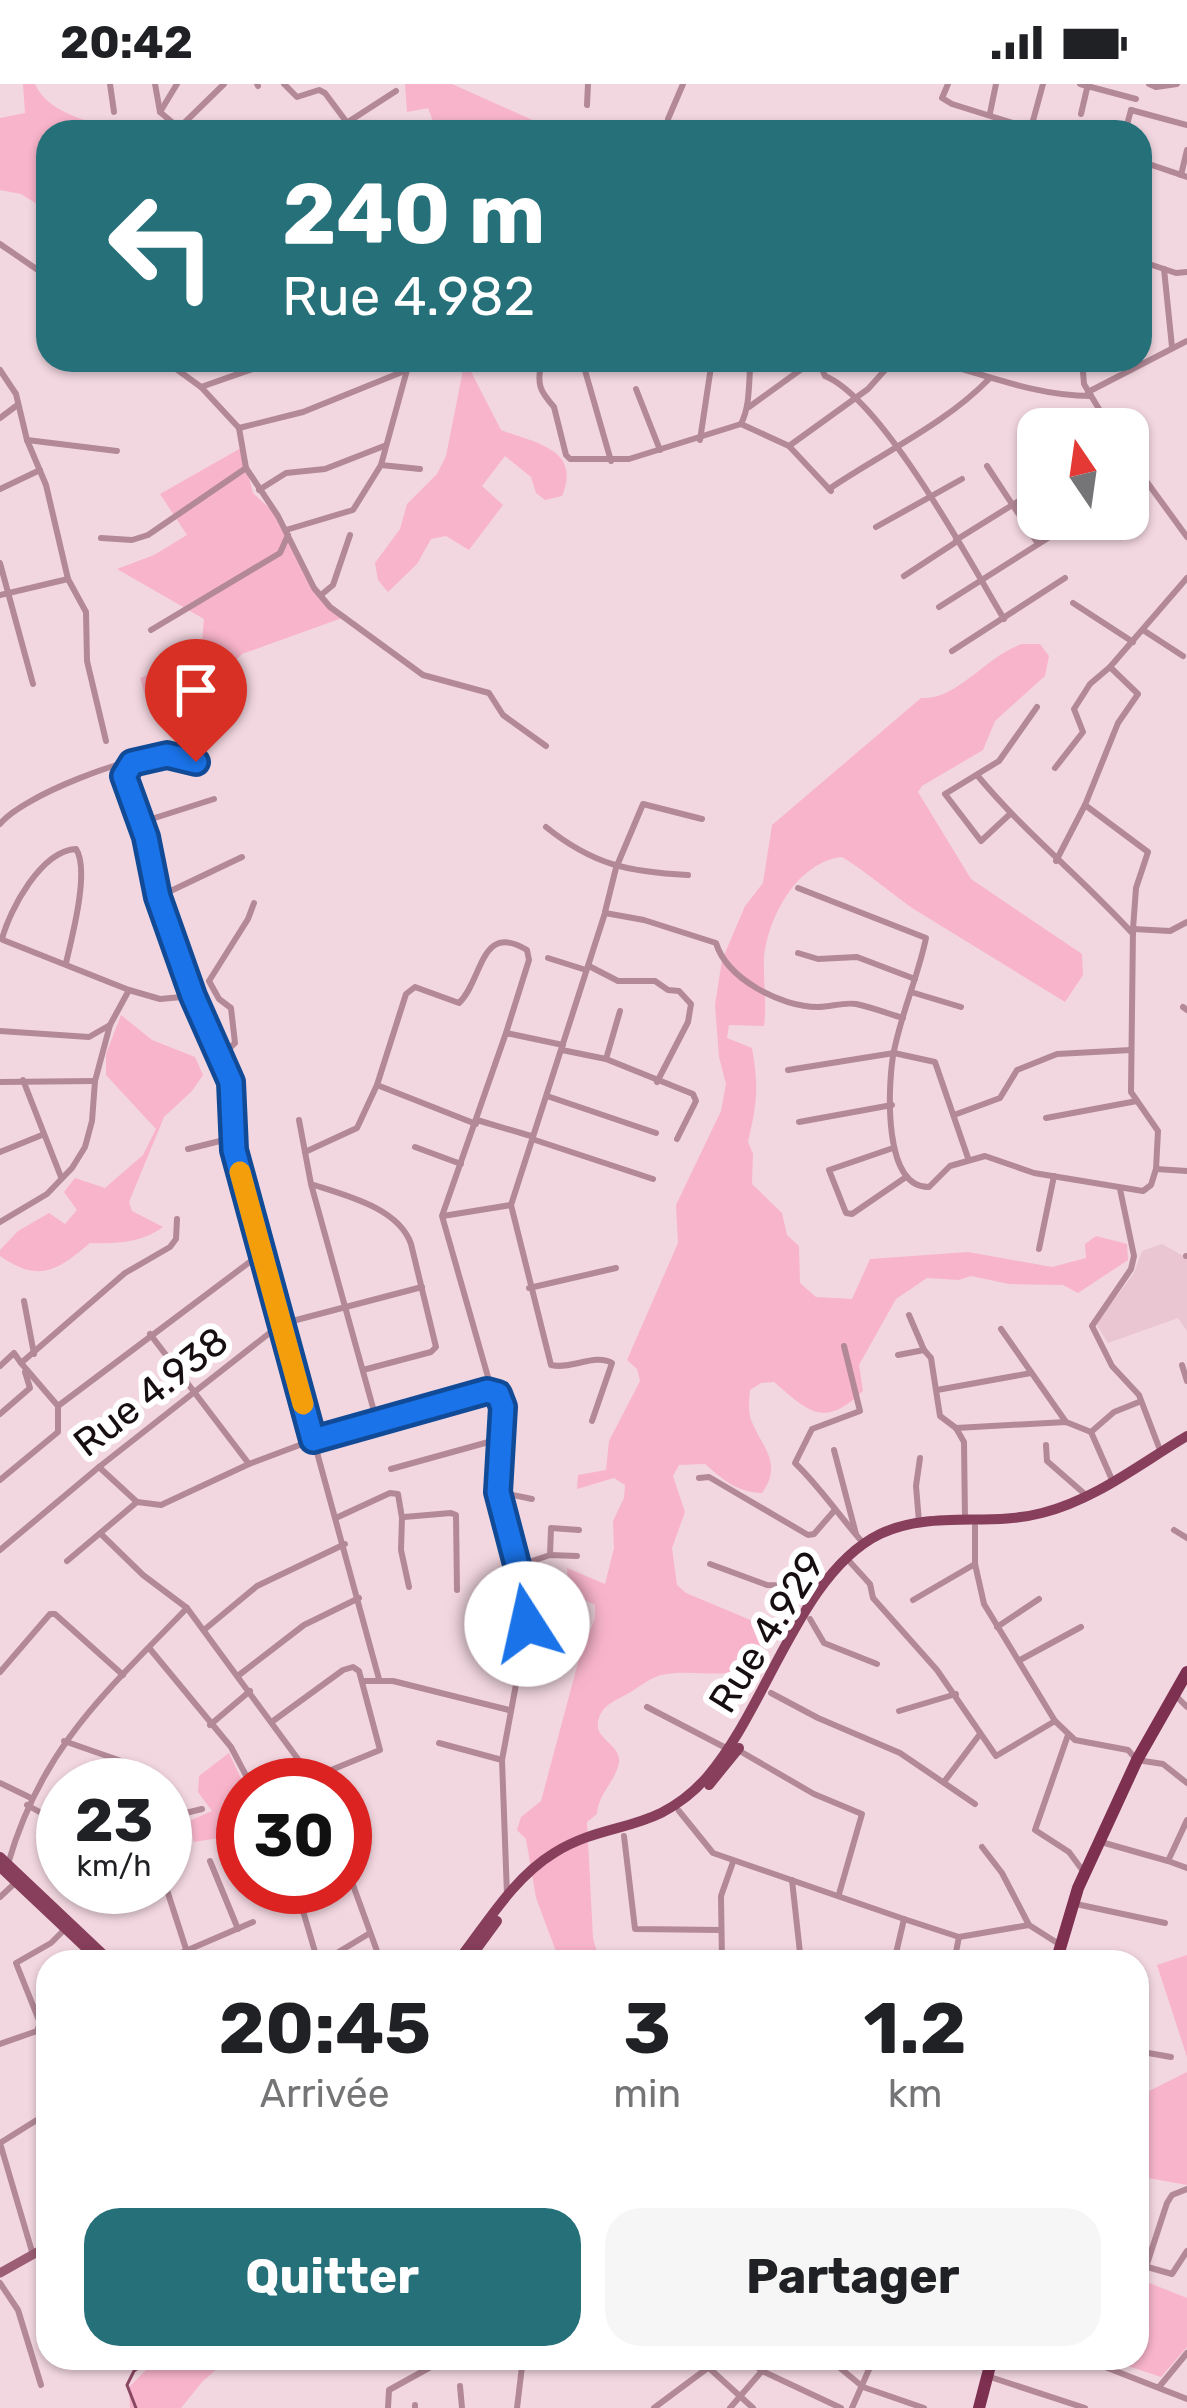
<!DOCTYPE html>
<html lang="fr">
<meta charset="utf-8">
<style>
body{margin:0;font-family:Rubik,sans-serif;background:#f6f6f6;color:#202124;height:100vh;display:flex;flex-direction:column;font-size:45px;white-space:nowrap}
*{box-sizing:border-box;margin:0}
p{font-size:39px;color:#757577}
.icon{flex:none;width:66px;height:66px;fill:none;stroke:currentColor;stroke-width:2;stroke-linecap:round;stroke-linejoin:round}
.map{position:relative;flex:1;overflow:hidden}
.side{position:absolute;left:36px;top:1866px;width:1113px;height:420px;display:flex;flex-direction:column;background:#fff;border-radius:36px;box-shadow:0 3px 9px #0004}
.side>*{flex:none}
.hud{position:absolute;left:36px;top:36px;width:1116px;height:252px;border-radius:36px;box-shadow:0 3px 9px #0004;background:#267079;color:#fff;overflow:hidden}
.needle{width:78px;rotate:347deg}
.tools{position:absolute;left:1017px;top:324px;display:grid;gap:24px}
.tools a{display:grid;place-items:center;width:132px;height:132px;border-radius:24px;background:#fff;box-shadow:0 3px 9px #0004;font-size:60px}
.speed{position:absolute;left:36px;top:1674px;display:flex;gap:24px;font-size:60px;font-weight:700;text-align:center}
.speed>*{display:grid;place-content:center;width:156px;height:156px;border-radius:50%;background:#fff;box-shadow:0 3px 9px #0004;line-height:1}
.speed small{font-size:30px;font-weight:400}
.speed .limit{border:18px solid #d22;background:#fff;color:#111}
.pin{position:absolute;display:grid;place-items:center;width:102px;height:102px;color:#fff;margin:-123px -51px;border-radius:50% 50% 50% 0;rotate:-45deg;box-shadow:0 0 12px #0007}
.pin .icon{rotate:45deg}
.me{position:absolute;width:132px;margin:-66px;rotate:350deg;stroke-linejoin:round;filter:drop-shadow(0 0 9px #0008)}
.turn{display:flex;align-items:center;gap:42px;height:252px;padding:0 48px;font-size:54px}
.turn .icon{width:156px;height:156px;stroke-width:2.5}
.turn b{display:block;font-size:84px;line-height:102px}
.eta{display:flex;justify-content:space-evenly;align-items:center;height:204px;text-align:center}
.eta b{font-size:72px;font-weight:700;line-height:84px}
.cta{display:flex;gap:24px;margin-top:auto;padding:24px 48px}
.cta a{flex:1;height:138px;border-radius:36px;background:#267079;color:#fff;font-size:48px;font-weight:700;line-height:138px;text-align:center}
.cta a+a{background:#f6f6f6;color:#202124}
.status{display:flex;justify-content:space-between;align-items:center;height:84px;padding:0 60px;background:#fff;direction:ltr}
.status svg{height:33px;fill:currentColor}
.map>svg:first-child{display:block}
</style>
<div class="status"><b>20:42</b><svg viewBox="0 0 49 12"><path d="M0 12V9h3v3zM5 12V6h3v6zM10 12V3h3v9zM15 12V0h3v12zM26 1h20v11H26zM47 4h2v5h-2z"/></svg></div>
<div class="map">
<svg width="1187" height="2324" viewBox="0 0 1187 2324">
<rect width="100%" height="100%" fill="#f3d7e0"/>
<path fill="#e9c6d1" d="M 1162,1160 L 1187,1174 L 1187,1247 L 1178,1234 L 1108,1259 L 1096,1240 L 1134,1189 L 1142,1167 Z"/>
<g fill="#f8b4ca">
<path d="M 23,0 L 35,0 C 49,32 95,38 126,48 L 48,48 L 48,127 L 21,110 L 0,106 L 0,34 L 25,29 Z"/>
<path d="M 405,0 L 452,0 L 559,48 L 437,48 L 428,24 L 407,28 Z"/>
<path d="M 465,276 L 501,346 C 535,359 582,365 562,412 L 545,416 L 536,409 L 531,393 L 505,372 L 482,402 L 503,421 L 469,466 L 446,452 L 431,455 L 417,480 L 388,508 L 378,496 L 375,479 L 400,445 L 407,420 L 437,390 L 446,372 Z"/>
<path d="M 241,364 L 253,409 L 278,432 L 314,504 L 342,534 L 242,570 L 230,582 L 219,613 L 186,609 L 159,614 L 150,630 L 140,594 L 201,569 L 204,535 L 117,485 L 154,471 L 187,451 L 160,410 Z"/>
<path d="M 1022,560 L 1040,560 L 1049,572 L 1045,592 L 995,637 L 983,666 L 922,702 L 918,708 L 971,795 L 1082,870 L 1083,891 L 1065,918 L 912,824 C 888,807 868,789 842,773 C 797,778 768,833 764,874 C 763,897 767,919 764,942 L 729,941 L 727,954 L 752,964 C 759,1003 757,1020 748,1058 L 753,1070 L 752,1100 L 782,1129 L 787,1151 L 799,1162 L 800,1199 L 816,1213 L 852,1215 L 870,1175 L 968,1168 L 1052,1183 L 1086,1174 L 1085,1160 L 1096,1152 L 1127,1160 L 1128,1176 L 1078,1209 L 1063,1201 L 1009,1200 L 971,1192 L 959,1196 L 927,1194 L 896,1215 L 859,1281 L 863,1307 C 824,1344 810,1329 774,1298 L 761,1299 L 750,1306 C 749,1316 748,1326 751,1336 C 763,1365 783,1379 762,1409 C 738,1409 722,1395 705,1380 L 679,1381 L 673,1392 L 685,1428 L 672,1464 L 677,1501 L 686,1509 L 760,1540 L 767,1550 C 757,1610 705,1581 661,1591 C 650,1594 639,1603 629,1609 C 618,1615 605,1620 600,1631 C 589,1656 622,1658 619,1679 C 615,1698 598,1710 597,1730 L 587,1738 L 593,1854 L 600,1878 L 560,1878 L 536,1814 L 526,1755 L 517,1746 L 521,1733 L 541,1717 L 579,1575 L 595,1534 L 595,1521 L 569,1508 L 567,1484 L 605,1500 L 614,1464 L 613,1437 L 624,1414 L 625,1401 L 614,1394 L 577,1405 L 578,1391 L 606,1386 L 609,1357 L 640,1297 L 637,1285 L 627,1276 L 678,1159 L 676,1121 L 721,1027 L 726,1000 L 719,973 L 715,921 L 722,876 L 745,822 L 763,799 L 772,741 L 921,614 C 958,616 987,571 1022,560 Z"/>
<path d="M 121,931 L 152,956 L 195,973 L 203,991 L 192,1007 L 164,1033 L 129,1118 L 132,1127 L 163,1143 C 142,1159 114,1160 90,1159 C 57,1187 39,1199 0,1172 L 0,1166 L 18,1147 L 49,1129 L 65,1140 L 77,1126 L 64,1108 L 75,1094 L 105,1104 L 143,1071 L 156,1045 L 106,991 L 106,970 Z"/>
<path d="M 229,1669 L 244,1701 L 243,1759 L 229,1764 L 225,1753 L 194,1758 L 189,1737 L 212,1727 L 198,1708 L 199,1692 Z"/>
<path d="M 1187,1871 L 1187,1973 L 1157,1881 Z"/>
<path d="M 1187,1988 L 1187,2101 L 1137,2092 L 1137,2013 Z"/>
<path d="M 1137,2194 L 1187,2214 L 1187,2263 L 1161,2293 L 1104,2274 L 1137,2274 Z"/>
<path d="M 158,2274 L 229,2274 L 202,2298 L 181,2324 L 130,2324 L 129,2303 Z"/>
</g>
<g fill="none" stroke-linecap="round" stroke-linejoin="round">
<path stroke="#8a4761" stroke-width="3" d="M 136,2324 L 127,2301 L 134,2287 L 151,2274"/>
<g stroke="#b38997" stroke-width="6">
<path d="M 110,0 L 114,28"/>
<path d="M 155,0 L 160,28 L 179,44 L 224,0"/>
<path d="M 257,0 L 258,2"/>
<path d="M 284,0 L 297,13 L 319,6 L 325,9 L 354,48"/>
<path d="M 948,0 L 942,14 L 952,20 L 1042,48"/>
<path d="M 1080,0 L 1136,15"/>
<path d="M 1149,0 L 1156,3 L 1177,0"/>
<path d="M 587,21 L 588,0"/>
<path d="M 1131,26 L 1187,41"/>
<path d="M 160,28 L 177,0"/>
<path d="M 990,29 L 996,0"/>
<path d="M 1081,30 L 1088,0"/>
<path d="M 668,35 L 683,0"/>
<path d="M 348,38 L 396,7"/>
<path d="M 1031,44 L 1043,0"/>
<path d="M 1125,48 L 1131,26"/>
<path d="M 1140,77 L 1187,93"/>
<path d="M 1181,91 L 1187,66"/>
<path d="M 0,160 L 48,193"/>
<path d="M 1140,177 L 1176,189 L 1187,188"/>
<path d="M 1164,185 L 1172,263"/>
<path d="M 164,276 L 201,303 L 239,344 L 246,384 L 278,432 L 314,504 L 330,523 L 423,591 L 489,609 L 503,631 L 546,662"/>
<path d="M 542,276 C 536,301 540,307 554,323 L 566,371 L 570,375 L 629,375 L 741,340 L 789,362 L 831,407"/>
<path d="M 582,276 L 611,377"/>
<path d="M 818,276 L 825,292 C 883,316 970,478 1004,535"/>
<path d="M 931,276 C 983,290 1036,312 1091,312"/>
<path d="M 1082,276 L 1084,300 L 1111,345"/>
<path d="M 0,286 L 16,310 L 27,356 L 46,401 L 68,495 L 86,528 L 87,577 L 106,657"/>
<path d="M 407,286 L 381,381 L 420,385"/>
<path d="M 201,303 L 278,276"/>
<path d="M 636,305 L 660,366"/>
<path d="M 1088,308 L 1187,257"/>
<path d="M 749,323 L 814,276"/>
<path d="M 0,334 L 16,322"/>
<path d="M 741,340 C 751,320 748,298 751,276"/>
<path d="M 239,344 L 303,328 L 407,286 L 411,276"/>
<path d="M 27,356 L 117,367"/>
<path d="M 700,356 L 712,276"/>
<path d="M 789,362 L 868,305 L 894,276"/>
<path d="M 1128,372 L 1187,453"/>
<path d="M 987,382 L 1037,458"/>
<path d="M 0,405 L 40,386"/>
<path d="M 829,405 C 882,369 944,341 989,295"/>
<path d="M 259,406 L 286,389 L 325,385 L 384,362"/>
<path d="M 1128,408 L 1144,400"/>
<path d="M 876,443 L 962,395"/>
<path d="M 286,446 L 353,426 L 381,381"/>
<path d="M 101,454 L 132,456 L 148,451 L 246,384"/>
<path d="M 956,456 L 1038,405"/>
<path d="M 0,479 L 33,600"/>
<path d="M 904,492 L 956,458"/>
<path d="M 0,511 L 68,495"/>
<path d="M 321,511 L 333,501 L 350,451"/>
<path d="M 1073,519 L 1133,558"/>
<path d="M 939,523 L 1078,435"/>
<path d="M 151,546 L 280,469 L 288,451"/>
<path d="M 1143,546 L 1183,572"/>
<path d="M 952,567 L 1065,494"/>
<path d="M 132,678 L 124,692 L 146,753 L 158,813 L 193,912 L 231,998 L 234,1065 L 379,1595"/>
<path d="M 1055,684 L 1083,648 L 1074,625 L 1090,600 L 1110,583"/>
<path d="M 977,691 C 1025,749 1083,795 1133,850"/>
<path d="M 1010,730 L 981,757 L 945,710 L 999,677 L 1037,623"/>
<path d="M 139,739 L 214,715"/>
<path d="M 0,740 C 22,712 131,670 168,671 C 177,672 187,676 196,678"/>
<path d="M 546,743 C 593,781 629,788 688,791"/>
<path d="M 1056,777 L 1085,721 L 1118,639 L 1138,610 L 1110,583 L 1187,494"/>
<path d="M 798,804 L 926,854 C 918,893 900,932 893,972 C 888,1004 883,1104 929,1103 L 950,1082 L 985,1072 L 1034,1089 L 1143,1107 L 1151,1101 L 1156,1085 L 1158,1047 L 1131,1008 L 1133,845 L 1136,804 L 1148,768 L 1085,721"/>
<path d="M 158,813 L 242,773"/>
<path d="M 605,828 L 616,784 L 643,720 L 702,735"/>
<path d="M 1133,845 L 1170,847 L 1187,838"/>
<path d="M 2,855 C 10,825 41,767 76,765 C 90,786 72,853 66,879"/>
<path d="M 3,856 L 129,906"/>
<path d="M 798,869 L 818,875 L 857,873 L 915,895"/>
<path d="M 548,874 L 586,886"/>
<path d="M 589,882 L 618,897 L 655,897 L 668,906 L 679,907 L 691,920 L 688,938 L 657,998"/>
<path d="M 911,908 L 961,923"/>
<path d="M 1183,923 L 1187,926"/>
<path d="M 0,947 L 89,953 L 110,941 L 129,906 L 160,915 L 193,912"/>
<path d="M 562,966 L 606,975 L 693,1010 L 696,1017 L 677,1055"/>
<path d="M 218,975 L 235,959 L 231,924 L 219,915 L 209,897 L 248,835 L 254,819"/>
<path d="M 606,975 L 620,927"/>
<path d="M 788,986 L 894,969 L 935,978 L 968,1074"/>
<path d="M 23,996 L 61,1093"/>
<path d="M 0,998 L 95,997"/>
<path d="M 377,1001 L 476,1040"/>
<path d="M 547,1012 L 656,1049"/>
<path d="M 954,1031 L 1000,1014 L 1017,986 L 1057,970 L 1131,966"/>
<path d="M 1046,1034 L 1137,1017"/>
<path d="M 299,1036 L 311,1100"/>
<path d="M 477,1036 L 531,1052"/>
<path d="M 799,1038 L 892,1021"/>
<path d="M 532,1055 L 653,1095"/>
<path d="M 415,1063 L 461,1080"/>
<path d="M 893,1064 L 829,1086 L 846,1129 L 852,1130 L 906,1093"/>
<path d="M 188,1065 L 232,1054"/>
<path d="M 0,1068 L 42,1051"/>
<path d="M 305,1068 L 357,1044 L 377,1001 L 406,910 L 415,903 L 459,919 C 483,896 480,837 527,866 L 529,876 L 506,949"/>
<path d="M 1156,1085 L 1187,1087"/>
<path d="M 1120,1105 L 1134,1172 L 1131,1185 L 1092,1242 L 1112,1282 L 1139,1311 L 1160,1366"/>
<path d="M 443,1132 L 511,1121"/>
<path d="M 0,1138 L 47,1110 L 72,1084 L 85,1063 L 92,1037 L 95,997 L 110,941"/>
<path d="M 1039,1165 L 1054,1092"/>
<path d="M 1186,1172 L 1187,1172"/>
<path d="M 529,1204 L 616,1184"/>
<path d="M 24,1217 L 34,1270"/>
<path d="M 909,1231 L 924,1266"/>
<path d="M 1001,1245 L 1066,1338"/>
<path d="M 150,1250 L 249,1380"/>
<path d="M 844,1262 L 860,1327 L 812,1345 L 795,1379 C 820,1403 840,1433 864,1460"/>
<path d="M 898,1271 L 924,1266 L 931,1274 L 940,1332 L 956,1344 L 964,1358 L 965,1435"/>
<path d="M 21,1279 L 58,1322 L 263,1168"/>
<path d="M 1182,1281 L 1187,1297"/>
<path d="M 0,1282 L 14,1269 L 21,1279 L 125,1189 L 170,1163 L 176,1155 L 177,1135"/>
<path d="M 363,1286 L 431,1268 L 436,1263 L 411,1160 C 399,1124 345,1111 311,1100 L 377,1338"/>
<path d="M 937,1306 L 1031,1289"/>
<path d="M 492,1307 L 442,1132 L 506,949 L 563,961"/>
<path d="M 0,1330 L 30,1304 L 25,1288"/>
<path d="M 592,1337 L 612,1279 C 595,1269 571,1286 551,1281 L 511,1121 L 605,829 L 644,836 L 716,859 C 727,895 781,923 818,923 C 831,923 843,918 856,920 C 872,923 888,930 903,934"/>
<path d="M 956,1344 L 1066,1338 L 1091,1348 L 1114,1328 L 1139,1318"/>
<path d="M 1091,1348 L 1113,1398"/>
<path d="M 1046,1361 L 1047,1377 L 1087,1412"/>
<path d="M 834,1366 L 856,1450"/>
<path d="M 99,1383 L 137,1418 L 161,1421 L 249,1380 L 313,1356 L 487,1307 L 498,1310 L 504,1323 L 498,1408 L 520,1492 L 527,1541 L 502,1676 L 507,1811"/>
<path d="M 391,1385 L 503,1354"/>
<path d="M 699,1394 L 709,1393 L 808,1451 L 814,1450 L 834,1427"/>
<path d="M 0,1396 L 58,1348 L 58,1322"/>
<path d="M 498,1408 L 532,1415"/>
<path d="M 338,1433 L 390,1409 L 398,1410 L 402,1434 L 401,1466 L 409,1503"/>
<path d="M 404,1433 L 451,1429 L 456,1431 L 457,1506"/>
<path d="M 919,1438 L 916,1402 L 920,1374"/>
<path d="M 975,1442 L 975,1480 L 984,1520 L 1055,1637 L 1075,1656 L 1128,1666 L 1137,1676 L 1163,1680 L 1187,1699"/>
<path d="M 1174,1446 L 1187,1454"/>
<path d="M 102,1451 L 143,1491 L 187,1524 L 317,1701"/>
<path d="M 0,1466 L 99,1383 L 281,1240 L 422,1203"/>
<path d="M 550,1471 L 551,1444 L 579,1446"/>
<path d="M 67,1477 L 137,1418"/>
<path d="M 850,1478 L 870,1500 L 873,1514 L 937,1586 L 996,1672 L 1055,1637"/>
<path d="M 710,1480 L 767,1501 L 791,1502 L 815,1514"/>
<path d="M 517,1482 L 550,1471 L 577,1472"/>
<path d="M 913,1516 L 975,1480"/>
<path d="M 810,1535 L 824,1559 L 877,1580"/>
<path d="M 997,1543 L 1039,1515"/>
<path d="M 204,1546 L 257,1502 L 345,1460"/>
<path d="M 150,1565 L 231,1663 L 251,1701"/>
<path d="M 1020,1576 L 1081,1543"/>
<path d="M 0,1588 L 50,1530 L 55,1530 L 123,1591"/>
<path d="M 239,1591 L 304,1541 L 359,1514"/>
<path d="M 363,1597 L 393,1597 L 509,1626"/>
<path d="M 771,1609 L 818,1634 L 900,1669 L 975,1720"/>
<path d="M 1175,1611 L 1187,1623"/>
<path d="M 647,1623 L 726,1664"/>
<path d="M 899,1627 L 956,1610"/>
<path d="M 273,1637 L 343,1586 L 353,1583 L 359,1587 L 380,1666 L 314,1693"/>
<path d="M 210,1641 L 250,1607"/>
<path d="M 1068,1651 L 1035,1746 L 1069,1768 L 1083,1787"/>
<path d="M 64,1657 L 130,1680 L 138,1688 L 140,1701"/>
<path d="M 439,1659 L 502,1676"/>
<path d="M 738,1666 L 814,1710 L 862,1730 L 839,1810"/>
<path d="M 944,1698 L 980,1650"/>
<path d="M 0,1699 L 29,1713"/>
<path d="M 27,1721 L 63,1741"/>
<path d="M 679,1727 L 713,1769 L 904,1835"/>
<path d="M 165,1734 L 202,1725"/>
<path d="M 624,1752 L 635,1845 L 721,1846"/>
<path d="M 1101,1758 L 1168,1777 L 1187,1736"/>
<path d="M 982,1763 L 1002,1789 L 1029,1841"/>
<path d="M 210,1777 L 238,1845"/>
<path d="M 1168,1777 L 1187,1784"/>
<path d="M 345,1779 L 381,1878"/>
<path d="M 8,1780 C 41,1664 106,1608 187,1524"/>
<path d="M 792,1796 L 801,1878"/>
<path d="M 165,1800 L 187,1868"/>
<path d="M 296,1803 L 318,1878"/>
<path d="M 0,1813 L 15,1799"/>
<path d="M 1076,1820 L 1165,1839"/>
<path d="M 160,1878 L 253,1838"/>
<path d="M 322,1878 L 370,1849"/>
<path d="M 722,1878 L 721,1812 L 733,1778"/>
<path d="M 894,1878 L 904,1835 L 959,1853 L 1029,1841 L 1059,1860"/>
<path d="M 954,1878 L 959,1853"/>
<path d="M 0,1960 L 37,1947 L 40,1939 L 16,1879 L 51,1859 L 65,1845"/>
<path d="M 1137,1967 L 1171,1973"/>
<path d="M 33,2171 L 0,2059 L 48,2029"/>
<path d="M 1137,2180 L 1172,2190 L 1187,2167"/>
<path d="M 1146,2183 L 1167,2119 L 1172,2111 L 1187,2105"/>
<path d="M 0,2199 L 18,2226 L 41,2301"/>
<path d="M 698,2274 L 753,2324"/>
<path d="M 746,2274 L 762,2287 L 841,2324"/>
<path d="M 828,2274 L 863,2303 L 924,2324"/>
<path d="M 1082,2274 L 1187,2315"/>
<path d="M 987,2292 L 1085,2324"/>
<path d="M 460,2302 L 462,2324"/>
<path d="M 1159,2303 L 1187,2269"/>
<path d="M 388,2324 L 389,2306 L 447,2274"/>
<path d="M 415,2324 L 415,2321"/>
<path d="M 517,2324 L 523,2274"/>
<path d="M 654,2324 L 709,2283"/>
<path d="M 730,2324 L 762,2287"/>
<path d="M 852,2324 L 874,2274"/>
</g>
<path stroke="#9b5e74" stroke-width="9" d="M 0,2189 L 48,2162"/>
<g stroke="#873f5b" stroke-width="10">
<path d="M 709,1701 L 739,1664"/>
<path d="M 0,1773 L 111,1878"/>
<path d="M 0,1783 L 101,1878"/>
<path d="M 457,1878 C 486,1841 513,1794 554,1769 C 608,1735 656,1751 707,1693 C 767,1624 800,1489 880,1450 C 931,1426 989,1443 1042,1429 C 1095,1416 1141,1379 1187,1352"/>
<path d="M 467,1878 L 497,1837"/>
</g>
<g stroke="#7e3050" stroke-width="12">
<path d="M 1056,1878 L 1078,1804 L 1137,1676 L 1187,1588"/>
<path d="M 979,2324 L 992,2274"/>
</g>
</g>
<g fill="none" stroke-linecap="round" stroke-linejoin="round">
<defs>
<path id="route" d="M 196,678 L 167,671 L 132,679 L 124,692 L 146,753 L 158,813 L 193,912 L 231,998 L 234,1066 L 313,1356 L 487,1307 L 498,1310 L 503,1323 L 498,1408 L 520,1492 L 527,1540"/>
</defs>
<use href="#route" stroke="#114b97" stroke-width="30"/>
<use href="#route" stroke="#1a73e8" stroke-width="21"/>
<path stroke="#f59e0b" stroke-width="21" d="M 240,1088 L 303,1320"/>
</g>
<g text-anchor="middle" dominant-baseline="central" stroke-width="12" stroke-linejoin="round" paint-order="stroke">
<g font-size="39" fill="#170e11" stroke="#fff">
<text transform="translate(151 1308) rotate(-38)">Rue 4.938</text>
<text transform="translate(767 1548) rotate(-58)">Rue 4.929</text>
</g>
</g>
</svg>
<div class="tools">
<a><svg class="needle" viewBox="-14 -14 28 28"><path d="M0-13l5 13h-10z" fill="#e53935"/><path d="M0 13l5-13h-10z" fill="#757577"/></svg></a>
</div>
<div class="speed"><div>23<small>km/h</small></div><div class="limit">30</div></div>
<div class="pin" style="left:196px;top:678px;background:#d93025"><svg class="icon" aria-label="arrive" viewBox="0 0 24 24"><path d="M6 21V4h12l-3 4 3 4H6"/></svg></div>
<svg class="me" style="left:527px;top:1540px" viewBox="-20 -20 40 40"><circle r="19" fill="#fff"/><path d="M0-13L10 11 0 6-10 11z" fill="#1a73e8"/></svg>
<div class="hud">
<div class="turn"><svg class="icon" aria-label="left" viewBox="0 0 24 24"><path d="M17 20v-9H6M10 6l-5 5 5 5"/></svg><div><b>240 m</b>Rue 4.982</div></div>
</div>
<section class="side">
<div class="eta">
<div><b>20:45</b><p>Arrivée</p></div>
<div><b>3</b><p>min</p></div>
<div><b>1.2</b><p>km</p></div>
</div>
<div class="cta"><a>Quitter</a><a>Partager</a></div>
</section>
</div>
